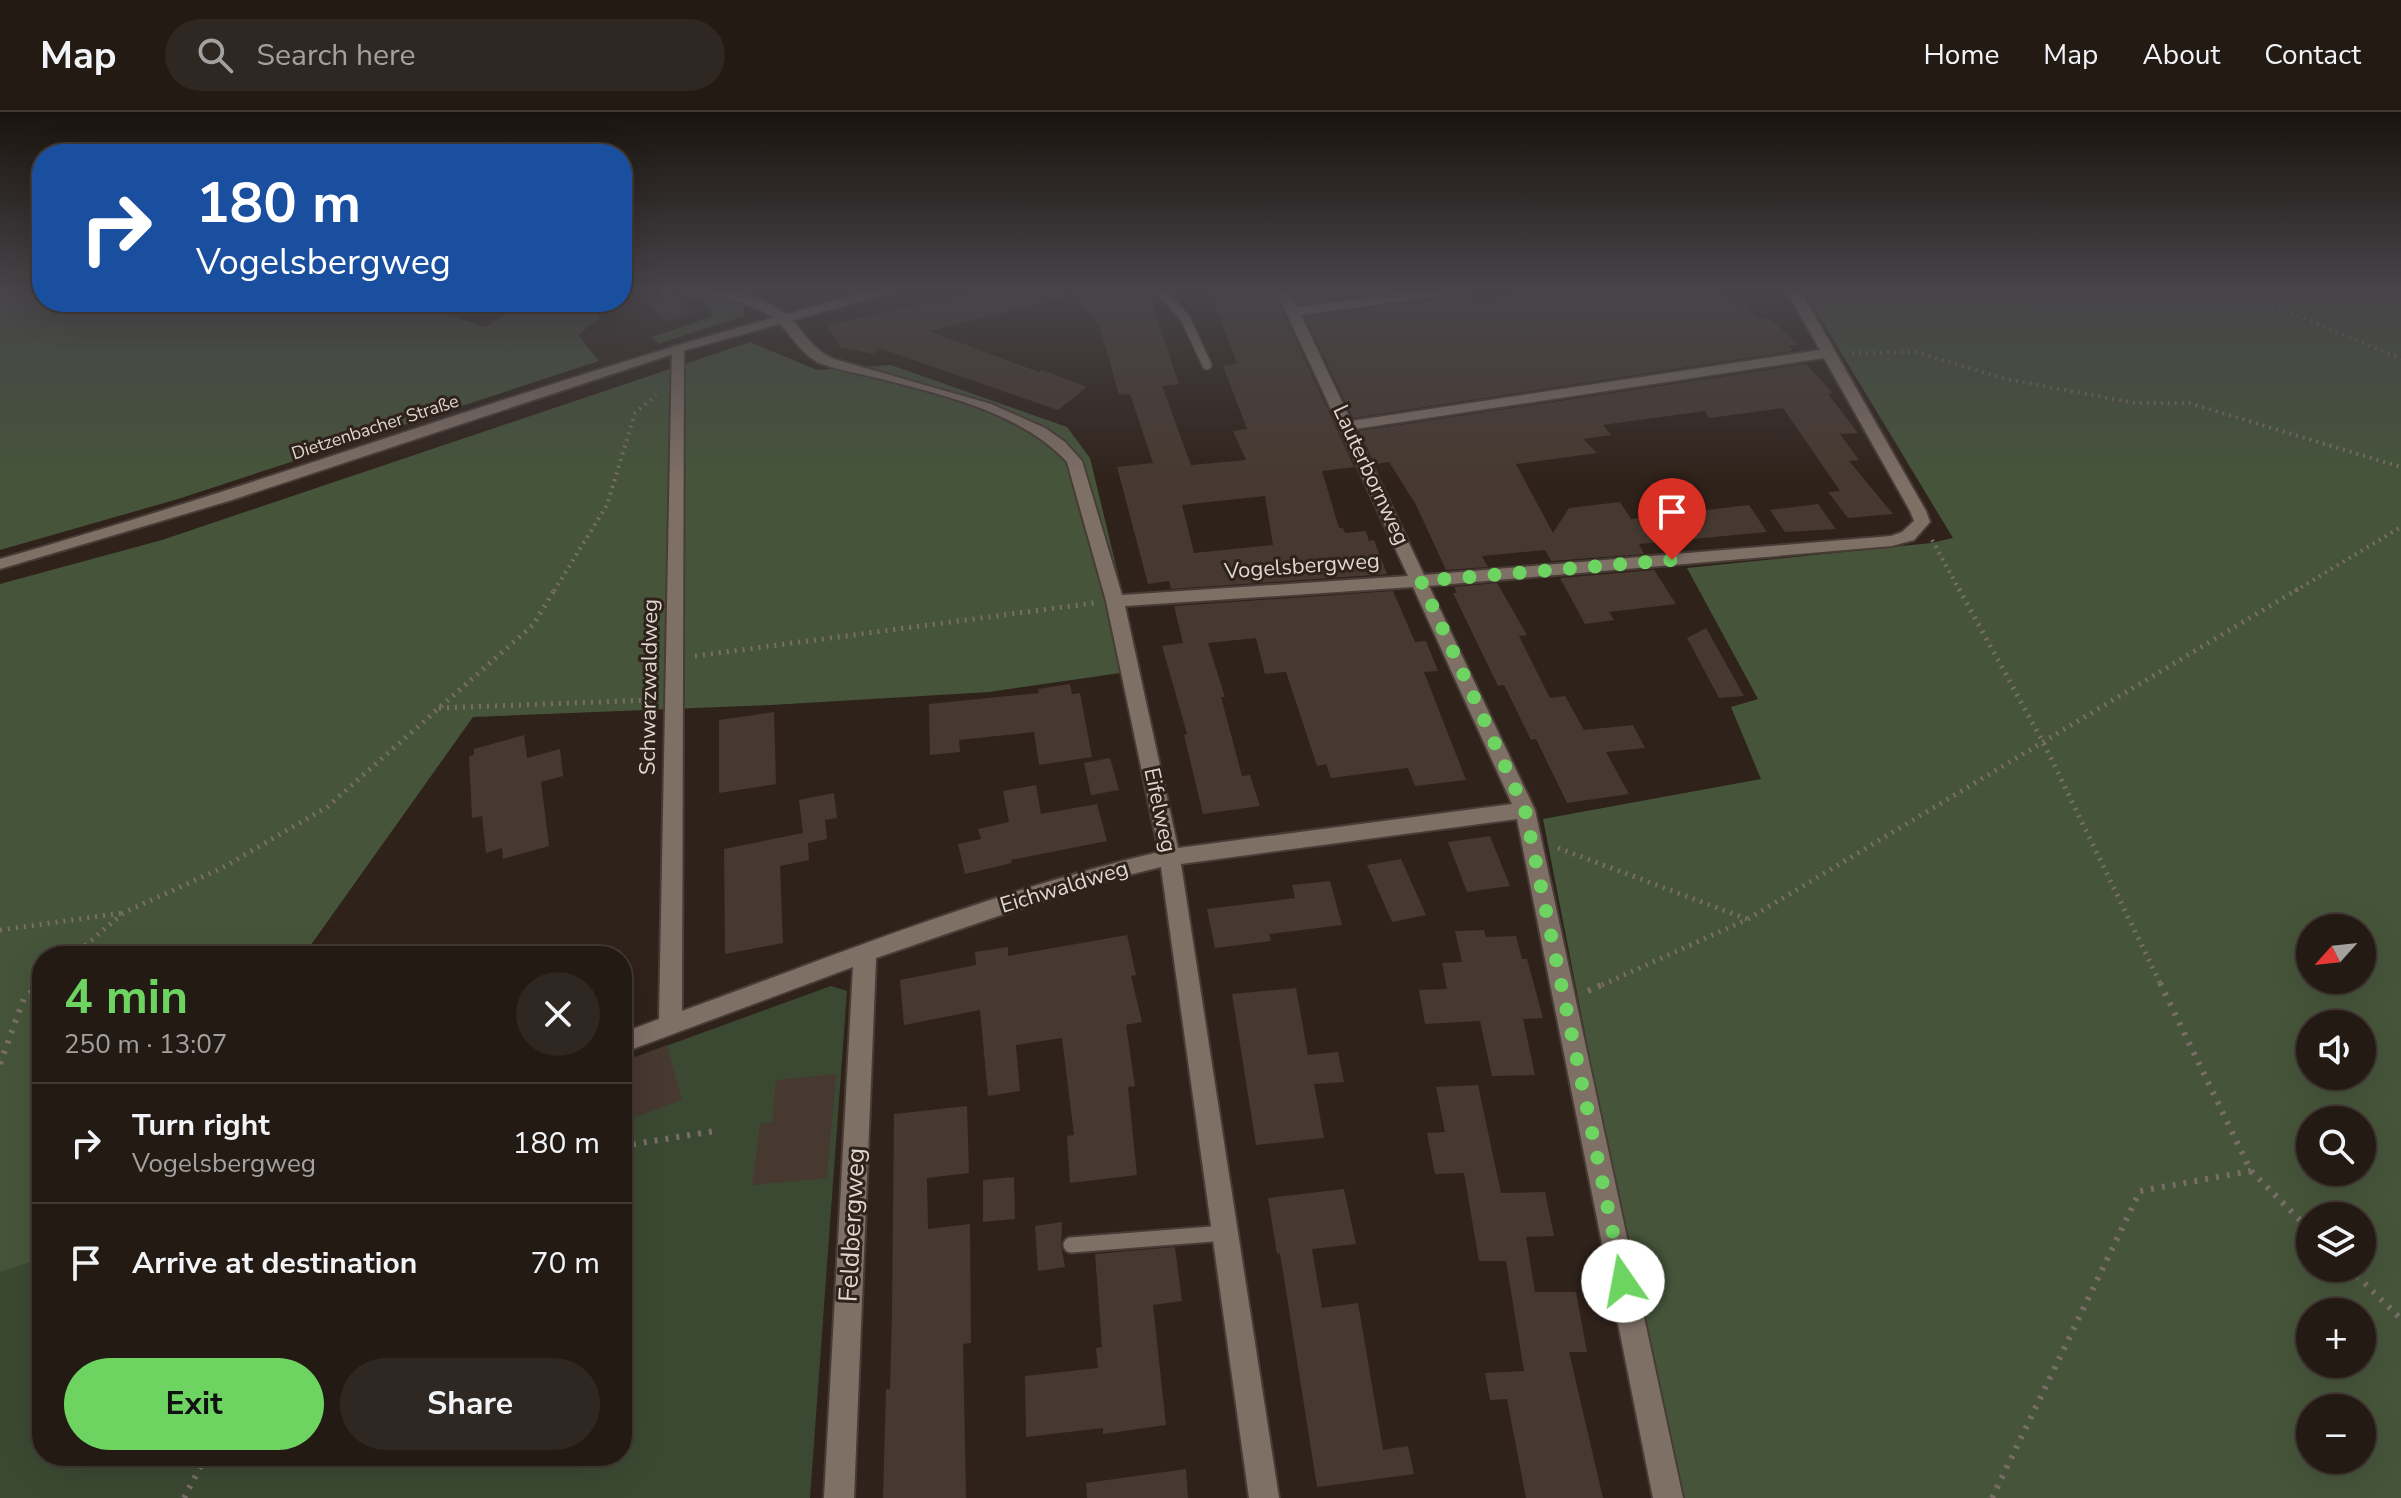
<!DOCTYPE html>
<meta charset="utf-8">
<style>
body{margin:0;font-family:"Nunito Sans",sans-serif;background:#2f2722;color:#f1f3f6;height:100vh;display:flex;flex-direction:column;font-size:30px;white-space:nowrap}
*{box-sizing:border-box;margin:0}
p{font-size:26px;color:#a3a1a0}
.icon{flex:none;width:44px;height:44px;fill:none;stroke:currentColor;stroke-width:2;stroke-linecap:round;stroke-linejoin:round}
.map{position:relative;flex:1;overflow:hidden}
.panel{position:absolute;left:32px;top:834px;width:600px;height:520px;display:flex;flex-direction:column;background:#231a14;border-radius:32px;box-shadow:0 8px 32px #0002,0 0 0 2px #403834}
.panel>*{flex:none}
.hud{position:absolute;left:32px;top:32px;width:600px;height:168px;border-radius:32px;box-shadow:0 8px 32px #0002,0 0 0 2px #403834;background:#1a4fa0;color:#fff;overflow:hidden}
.needle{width:52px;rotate:243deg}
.tools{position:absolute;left:2296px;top:802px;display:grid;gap:16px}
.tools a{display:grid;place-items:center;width:80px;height:80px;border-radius:50%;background:#231a14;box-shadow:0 8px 32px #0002,0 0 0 2px #403834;font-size:40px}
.pin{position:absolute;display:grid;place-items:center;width:68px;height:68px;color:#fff;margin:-82px -34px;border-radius:50% 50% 50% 0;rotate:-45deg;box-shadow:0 0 8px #0007}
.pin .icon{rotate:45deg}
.me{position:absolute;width:88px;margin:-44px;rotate:348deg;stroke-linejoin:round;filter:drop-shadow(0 0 6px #0008)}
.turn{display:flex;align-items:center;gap:28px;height:168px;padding:0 32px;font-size:36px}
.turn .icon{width:104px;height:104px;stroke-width:2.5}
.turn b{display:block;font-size:56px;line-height:68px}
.round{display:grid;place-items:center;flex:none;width:84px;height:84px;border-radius:42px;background:#2f2722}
.headline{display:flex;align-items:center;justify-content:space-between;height:136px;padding:0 32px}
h1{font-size:48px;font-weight:700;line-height:60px;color:#6dd361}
.button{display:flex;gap:16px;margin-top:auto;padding:16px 32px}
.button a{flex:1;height:92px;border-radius:48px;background:#6dd361;color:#111;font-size:32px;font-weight:700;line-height:92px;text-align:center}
.button a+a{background:#2f2722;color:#f1f3f6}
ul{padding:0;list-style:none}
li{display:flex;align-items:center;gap:24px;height:120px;padding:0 32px;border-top:2px solid #403834}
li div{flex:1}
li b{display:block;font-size:30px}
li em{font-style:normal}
header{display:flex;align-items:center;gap:48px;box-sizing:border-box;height:112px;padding:0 40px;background:#231a14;border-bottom:2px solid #403834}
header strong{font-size:38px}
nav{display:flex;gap:44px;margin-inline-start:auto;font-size:28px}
.search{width:560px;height:72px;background:#2f2722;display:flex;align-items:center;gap:20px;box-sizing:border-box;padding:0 28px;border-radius:44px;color:#a3a1a0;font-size:30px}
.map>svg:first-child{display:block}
</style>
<header>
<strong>Map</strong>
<div class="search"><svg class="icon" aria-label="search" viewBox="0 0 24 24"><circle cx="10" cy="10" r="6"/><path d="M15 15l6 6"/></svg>Search here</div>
<nav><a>Home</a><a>Map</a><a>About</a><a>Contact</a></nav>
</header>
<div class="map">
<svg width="2401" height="1386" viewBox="0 0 2401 1386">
<rect width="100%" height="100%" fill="#2f221a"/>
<path fill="#3c4932" d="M 831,874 L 847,879 L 810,1386 L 0,1386 L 0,1159 L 42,1144 L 42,1344 L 622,1344 L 622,950 Z"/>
<g fill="#46553a" fill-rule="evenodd">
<path d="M 0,176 L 42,176 L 42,190 L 438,190 L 430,196 L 485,215 L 525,190 L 620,190 L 595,199 L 600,206 L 578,223 L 599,249 L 178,387 L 0,438 Z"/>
<path d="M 669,176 L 694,177 L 693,180 L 744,193 L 744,204 L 658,232 L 652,225 L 713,204 L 705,190 Z"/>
<path d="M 1802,176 L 2401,176 L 2401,1386 L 1676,1386 L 1543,707 L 1761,667 L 1731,595 L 1758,587 L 1687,456 L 1931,431 L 1953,426 ZM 2310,816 L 2362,816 L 2362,868 L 2310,868 ZM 2310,912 L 2362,912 L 2362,964 L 2310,964 ZM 2310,1008 L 2362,1008 L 2362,1060 L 2310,1060 ZM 2310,1104 L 2362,1104 L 2362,1156 L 2310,1156 ZM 2310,1200 L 2362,1200 L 2362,1252 L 2310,1252 ZM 2310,1296 L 2362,1296 L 2362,1348 L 2310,1348 Z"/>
<path d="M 750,230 L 817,258 L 891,253 L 1067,315 L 1090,346 L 1141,558 L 989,580 L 771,593 L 473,605 L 303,844 L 42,844 L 42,1146 L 0,1160 L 0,472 L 162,428 Z"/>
</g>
<g fill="#473930" fill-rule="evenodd">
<path d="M 999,176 L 1060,176 L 1062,186 L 929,219 L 1039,260 L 1042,258 L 1087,275 L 1058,298 L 879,236 L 873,242 L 840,235 L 828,213 Z"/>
<path d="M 1069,176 L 1147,176 L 1179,272 L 1162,274 L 1191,353 L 1246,348 L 1233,319 L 1247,317 L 1223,254 L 1237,252 L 1209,176 L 1272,176 L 1354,355 L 1322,359 L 1339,416 L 1343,416 L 1345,421 L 1366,419 L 1369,429 L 1374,428 L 1387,462 L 1171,477 L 1169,469 L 1148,472 L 1117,355 L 1153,351 L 1130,282 L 1119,283 L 1099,212 ZM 1265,384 L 1273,433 L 1194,441 L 1182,393 Z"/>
<path d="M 1292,176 L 1417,176 L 1300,192 Z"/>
<path d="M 1595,176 L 1684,176 L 1692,184 L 1716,180 L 1723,187 L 1730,186 L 1740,195 L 1744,194 L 1759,207 L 1769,206 L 1799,233 L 1789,234 L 1793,239 L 1353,306 L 1305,205 L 1470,183 L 1471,190 L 1549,178 L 1554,182 Z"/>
<path d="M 671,181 L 692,201 L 666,210 L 647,189 Z"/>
<path d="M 1806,252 L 1833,281 L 1828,282 L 1858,321 L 1840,322 L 1859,348 L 1849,349 L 1893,402 L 1848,406 L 1828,380 L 1840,379 L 1783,296 L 1709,306 L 1705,299 L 1603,313 L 1611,323 L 1583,327 L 1597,341 L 1516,352 L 1553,421 L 1569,396 L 1620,390 L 1631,407 L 1749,393 L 1767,420 L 1639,432 L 1644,442 L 1551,449 L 1545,438 L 1482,444 L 1488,455 L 1446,458 L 1416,393 L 1389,350 L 1375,352 L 1359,319 Z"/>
<path d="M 1818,392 L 1836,417 L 1785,420 L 1770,398 Z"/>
<path d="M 1654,458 L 1676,492 L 1609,500 L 1614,508 L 1585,512 L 1560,466 Z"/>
<path d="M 1497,471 L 1527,523 L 1519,524 L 1550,586 L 1565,584 L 1584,618 L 1633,613 L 1645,636 L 1606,640 L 1629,682 L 1567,691 L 1536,627 L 1531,628 L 1504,573 L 1498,574 L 1453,481 L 1457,481 L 1454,475 Z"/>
<path d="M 1393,479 L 1415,530 L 1426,529 L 1438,559 L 1424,560 L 1466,668 L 1415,674 L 1408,656 L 1331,666 L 1326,652 L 1317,654 L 1286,560 L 1265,562 L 1256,526 L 1208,531 L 1225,585 L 1221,585 L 1242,664 L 1250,663 L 1260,694 L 1203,702 L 1184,623 L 1187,622 L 1162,534 L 1183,531 L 1174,494 Z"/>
<path d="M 1706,516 L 1744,584 L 1719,586 L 1687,526 Z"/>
<path d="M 1070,572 L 1072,582 L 1080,581 L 1092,645 L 1039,653 L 1034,620 L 959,628 L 960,640 L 930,643 L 929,592 L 1039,581 L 1038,577 Z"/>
<path d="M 774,600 L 776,672 L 719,681 L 719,608 Z"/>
<path d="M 524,623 L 527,646 L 560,637 L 563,664 L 541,670 L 549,734 L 503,747 L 502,736 L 486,741 L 482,704 L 472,706 L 469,644 L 474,643 L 474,637 Z"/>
<path d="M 1110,646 L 1119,678 L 1091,683 L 1084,651 Z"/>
<path d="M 1036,673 L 1041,702 L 1097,692 L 1107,729 L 1011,748 L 1012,751 L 965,762 L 958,732 L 981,727 L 978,717 L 1009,710 L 1003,679 Z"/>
<path d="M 834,681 L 837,706 L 825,708 L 827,727 L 808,731 L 809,748 L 780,754 L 783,831 L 725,842 L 724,737 L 803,721 L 799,688 Z"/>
<path d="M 1490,724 L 1510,774 L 1467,780 L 1448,730 Z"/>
<path d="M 1401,747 L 1426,803 L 1392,810 L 1367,753 Z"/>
<path d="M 1330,769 L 1342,813 L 1269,822 L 1271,829 L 1215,836 L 1207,797 L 1295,786 L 1292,773 Z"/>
<path d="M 1484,818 L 1486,825 L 1516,824 L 1522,847 L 1527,847 L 1543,906 L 1523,907 L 1535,963 L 1492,964 L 1480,909 L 1425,912 L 1419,878 L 1447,877 L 1442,851 L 1462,850 L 1455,819 Z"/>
<path d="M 1127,823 L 1136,863 L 1131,864 L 1142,910 L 1126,913 L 1135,974 L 1128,975 L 1137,1063 L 1070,1071 L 1067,1024 L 1074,1023 L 1062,926 L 1016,933 L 1020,979 L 988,984 L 980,898 L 904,913 L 900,868 L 976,853 L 975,840 L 1008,835 L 1008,844 Z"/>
<path d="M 1296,876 L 1308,943 L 1338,940 L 1344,970 L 1314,972 L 1324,1026 L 1256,1033 L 1232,882 Z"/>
<path d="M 667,933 L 682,988 L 628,1008 L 622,985 L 622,950 Z"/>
<path d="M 836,962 L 827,1066 L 752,1073 L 760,1012 L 772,1010 L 776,968 Z"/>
<path d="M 1478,973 L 1501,1081 L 1545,1080 L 1554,1124 L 1526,1125 L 1535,1180 L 1576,1180 L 1587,1240 L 1569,1240 L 1603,1386 L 1526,1386 L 1507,1287 L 1490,1288 L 1485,1261 L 1524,1259 L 1506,1149 L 1479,1149 L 1464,1061 L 1435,1062 L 1427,1021 L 1445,1020 L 1436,975 Z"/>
<path d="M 967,994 L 969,1061 L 927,1066 L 928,1117 L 970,1112 L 971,1231 L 963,1232 L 966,1386 L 883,1386 L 886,1277 L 890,1277 L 892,1199 L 894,1002 Z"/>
<path d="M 1014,1065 L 1015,1107 L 983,1110 L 983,1068 Z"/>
<path d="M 1344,1077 L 1356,1132 L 1312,1137 L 1322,1196 L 1358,1191 L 1383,1338 L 1408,1334 L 1414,1362 L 1317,1375 L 1280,1141 L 1277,1142 L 1268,1086 Z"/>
<path d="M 1062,1110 L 1061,1133 L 1065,1155 L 1038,1159 L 1035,1114 Z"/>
<path d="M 1175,1135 L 1182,1189 L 1153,1193 L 1166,1313 L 1103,1322 L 1103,1316 L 1026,1325 L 1025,1264 L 1098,1256 L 1096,1236 L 1102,1235 L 1095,1142 Z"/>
<path d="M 1186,1357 L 1188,1386 L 1087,1386 L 1086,1371 Z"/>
</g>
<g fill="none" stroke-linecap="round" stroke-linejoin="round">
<defs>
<path id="lane-far1" d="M 1158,176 L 1185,206 L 1207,253"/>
<path id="lane" d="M 1071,1133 L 1225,1121"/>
<path id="street" d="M 699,176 C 731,176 770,184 793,209 C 806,224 815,239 834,247 L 991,292 L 1045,316 L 1065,330 L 1082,349 L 1122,483 L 1408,464 L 1275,176 L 1289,176 L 1298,195 L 1440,176 L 1476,176 L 1469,180 L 1301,203 L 1351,309 L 1820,238 L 1785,176 L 1799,176 L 1926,399 L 1930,410 L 1914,428 L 1892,434 L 1429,474 L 1535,698 L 1683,1386 L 1653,1386 L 1517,707 L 1181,752 L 1279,1386 L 1249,1386 L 1161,755 L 1092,772 L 876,846 L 854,1386 L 824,1386 L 853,855 L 622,941 L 622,921 L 659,907 L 672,234 L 684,237 L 682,899 C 838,842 996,778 1159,740 L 1106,489 L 1067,350 C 1021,300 940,282 877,266 C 857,261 836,258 817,250 C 796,238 787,213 766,201 C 746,189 717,189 699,176 ZM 1824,246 L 1910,399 L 1914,409 L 1902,420 L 1891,424 L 1424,463 L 1355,317 ZM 1413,475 L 1512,692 L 1178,736 L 1125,494 Z"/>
<path id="secondary" d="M 885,176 L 908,176 L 679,240 L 232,388 L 0,457 L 0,447 C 297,363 585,251 885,176 Z"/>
</defs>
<use href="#lane-far1" stroke="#473c36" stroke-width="12"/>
<use href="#lane" stroke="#473c36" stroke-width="19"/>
<use href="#street" stroke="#473c36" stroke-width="4"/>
<use href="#secondary" stroke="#473c36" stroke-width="4"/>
<g stroke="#796e67" stroke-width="4" stroke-dasharray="2 5" stroke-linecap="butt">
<path d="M 2233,176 L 2401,247"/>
<path d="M 1852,241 L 1916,240 L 2005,267 L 2135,291 L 2189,291 L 2401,355"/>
<path d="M 1932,428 L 1960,479"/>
<path d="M 554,479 L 607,393 L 635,301 L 656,283"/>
<path d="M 2295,479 L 2401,415"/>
</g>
<g stroke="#796e67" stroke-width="5" stroke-dasharray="2 6" stroke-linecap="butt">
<path d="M 1959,477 L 2043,630 L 2161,873"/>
<path d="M 695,544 L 1094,491"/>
<path d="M 439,596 L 652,588"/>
<path d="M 1558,736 L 1747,807"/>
<path d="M 0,818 L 122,801"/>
<path d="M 73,844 L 123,801 L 222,756 L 327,695 L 533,513 L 555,477"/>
<path d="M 1602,873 L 1748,807 L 2298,477"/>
</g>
<g stroke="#796e67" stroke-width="6" stroke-dasharray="3 8" stroke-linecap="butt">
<path d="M 2160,871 L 2251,1059 L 2310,1118"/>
<path d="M 1588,879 L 1606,871"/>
<path d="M 0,952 L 24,886 L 42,871"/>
<path d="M 622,1034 L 715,1019"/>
<path d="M 2349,1156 L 2401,1207"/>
<path d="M 184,1386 L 206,1344"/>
<path d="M 1992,1386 L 2140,1079 L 2251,1059"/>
</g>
<use href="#lane-far1" stroke="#7f7066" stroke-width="9"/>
<use href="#lane" stroke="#7f7066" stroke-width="15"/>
<use href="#street" fill="#7f7066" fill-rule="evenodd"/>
<use href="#secondary" fill="#7f7066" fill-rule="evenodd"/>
</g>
<linearGradient id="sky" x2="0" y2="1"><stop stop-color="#1a130e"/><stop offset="0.48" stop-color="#474449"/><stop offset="1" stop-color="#474449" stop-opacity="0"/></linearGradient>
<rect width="2401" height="370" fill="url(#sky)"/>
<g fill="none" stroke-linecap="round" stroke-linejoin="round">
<path stroke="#6dd361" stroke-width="14" stroke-dasharray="0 25.2" d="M 1623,1169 L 1525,698 L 1421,469 L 1672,448"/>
</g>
<g text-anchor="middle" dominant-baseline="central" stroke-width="6" stroke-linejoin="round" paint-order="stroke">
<g font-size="18" fill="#ded6d0" stroke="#2f221a">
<text transform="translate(375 315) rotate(-18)">Dietzenbacher Straße</text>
</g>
<g font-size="22" fill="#ded6d0" stroke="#2f221a">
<text transform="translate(1371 363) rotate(65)">Lauterbornweg</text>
<text transform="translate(1302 454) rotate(-4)">Vogelsbergweg</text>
<text transform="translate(649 575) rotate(-89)">Schwarzwaldweg</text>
<text transform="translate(1160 698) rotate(78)">Eifelweg</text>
<text transform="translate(1064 775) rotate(-17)">Eichwaldweg</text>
</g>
<g font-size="26" fill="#ded6d0" stroke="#2f221a">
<text transform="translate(852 1113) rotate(-87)">Feldbergweg</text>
</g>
</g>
</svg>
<div class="tools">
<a><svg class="needle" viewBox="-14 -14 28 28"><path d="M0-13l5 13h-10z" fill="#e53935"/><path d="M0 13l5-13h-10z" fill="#a3a1a0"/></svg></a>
<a><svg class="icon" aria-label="sound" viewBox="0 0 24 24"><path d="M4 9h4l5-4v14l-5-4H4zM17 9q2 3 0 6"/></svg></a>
<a><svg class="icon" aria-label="search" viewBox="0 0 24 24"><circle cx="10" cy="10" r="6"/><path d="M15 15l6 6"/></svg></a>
<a><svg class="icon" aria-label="layers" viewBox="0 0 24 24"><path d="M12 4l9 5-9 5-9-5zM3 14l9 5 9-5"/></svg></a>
<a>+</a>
<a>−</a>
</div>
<div class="pin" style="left:1672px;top:448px;background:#d93025"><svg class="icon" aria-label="arrive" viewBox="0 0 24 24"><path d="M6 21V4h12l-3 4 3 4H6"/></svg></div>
<svg class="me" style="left:1623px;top:1169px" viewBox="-20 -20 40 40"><circle r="19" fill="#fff"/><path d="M0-13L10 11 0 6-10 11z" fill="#6dd361"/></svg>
<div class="hud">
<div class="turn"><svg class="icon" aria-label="right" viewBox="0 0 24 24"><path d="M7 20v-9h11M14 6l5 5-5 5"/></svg><div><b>180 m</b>Vogelsbergweg</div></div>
</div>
<section class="panel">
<div class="headline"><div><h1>4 min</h1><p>250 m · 13:07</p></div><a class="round"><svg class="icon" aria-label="close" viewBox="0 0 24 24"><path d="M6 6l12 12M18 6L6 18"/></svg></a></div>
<ul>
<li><svg class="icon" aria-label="right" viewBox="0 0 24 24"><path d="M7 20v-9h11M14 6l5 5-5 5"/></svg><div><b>Turn right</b><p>Vogelsbergweg</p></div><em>180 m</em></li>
<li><svg class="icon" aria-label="arrive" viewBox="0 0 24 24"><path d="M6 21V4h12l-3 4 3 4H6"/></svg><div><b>Arrive at destination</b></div><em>70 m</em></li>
</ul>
<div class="button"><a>Exit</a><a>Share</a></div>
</section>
</div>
